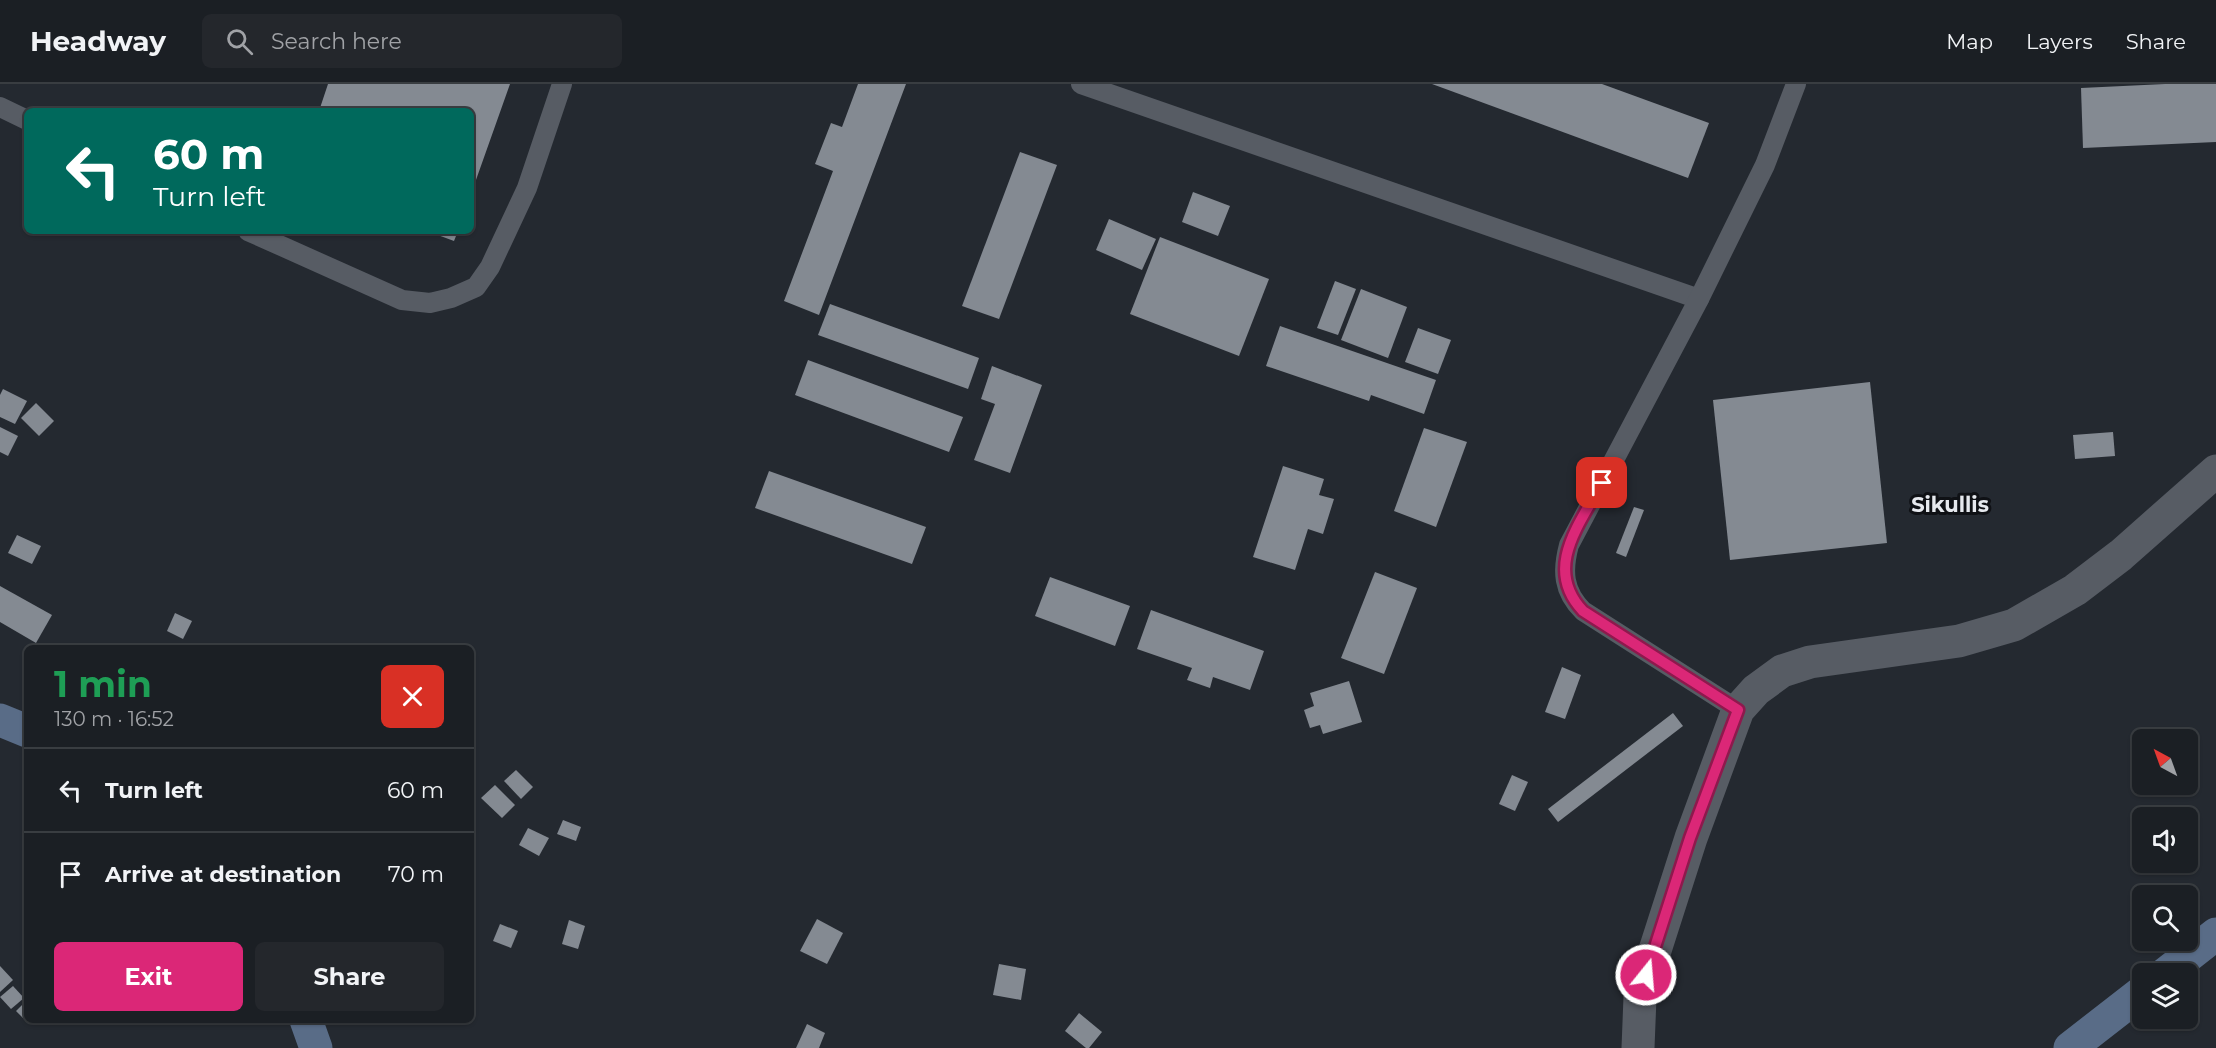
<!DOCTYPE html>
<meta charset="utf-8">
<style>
body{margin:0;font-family:Montserrat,sans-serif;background:#24272c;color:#f1f3f6;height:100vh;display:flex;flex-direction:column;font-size:22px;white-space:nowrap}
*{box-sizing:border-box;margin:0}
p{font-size:20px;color:#a0a2a6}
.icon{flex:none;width:33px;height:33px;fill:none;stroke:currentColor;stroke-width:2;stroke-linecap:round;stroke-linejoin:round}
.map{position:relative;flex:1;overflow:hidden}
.panel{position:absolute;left:24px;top:561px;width:450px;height:378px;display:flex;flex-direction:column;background:#1b1f24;border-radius:9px;box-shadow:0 2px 4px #0004,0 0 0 2px #393d41}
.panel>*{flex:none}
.top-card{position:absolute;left:24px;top:24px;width:450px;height:126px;border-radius:9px;box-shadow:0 2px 4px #0004,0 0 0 2px #393d41;background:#00695c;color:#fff;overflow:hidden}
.needle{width:39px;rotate:319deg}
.buttons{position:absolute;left:2132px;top:645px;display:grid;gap:12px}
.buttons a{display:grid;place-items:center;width:66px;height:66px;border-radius:9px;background:#1b1f24;box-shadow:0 2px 4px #0004,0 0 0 2px #393d41;font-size:30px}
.pin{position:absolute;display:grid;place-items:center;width:51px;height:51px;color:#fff;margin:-26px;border-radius:12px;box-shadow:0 3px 9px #0006}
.me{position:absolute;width:66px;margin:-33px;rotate:17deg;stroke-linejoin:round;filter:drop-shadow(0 0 4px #0008)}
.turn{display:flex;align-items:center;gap:21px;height:126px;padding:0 30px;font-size:27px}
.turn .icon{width:78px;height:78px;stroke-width:2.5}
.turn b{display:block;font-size:42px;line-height:51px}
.round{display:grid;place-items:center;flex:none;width:63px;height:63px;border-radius:9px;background:#24272c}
.headline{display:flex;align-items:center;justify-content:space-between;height:102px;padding:0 30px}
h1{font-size:36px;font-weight:700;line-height:45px;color:#1e9e55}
.button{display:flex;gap:12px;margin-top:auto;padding:12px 30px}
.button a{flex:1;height:69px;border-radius:9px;background:#db2777;color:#fff;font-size:24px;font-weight:700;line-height:69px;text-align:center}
.button a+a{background:#24272c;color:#f1f3f6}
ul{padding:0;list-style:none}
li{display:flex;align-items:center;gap:18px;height:84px;padding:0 30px;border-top:2px solid #393d41}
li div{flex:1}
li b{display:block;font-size:22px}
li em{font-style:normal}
header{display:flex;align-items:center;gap:36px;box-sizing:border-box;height:84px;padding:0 30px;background:#1b1f24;border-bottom:2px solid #393d41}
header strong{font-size:28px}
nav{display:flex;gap:33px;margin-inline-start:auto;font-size:21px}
.search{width:420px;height:54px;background:#24272c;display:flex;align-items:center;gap:15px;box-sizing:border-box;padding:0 21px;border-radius:9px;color:#a0a2a6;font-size:22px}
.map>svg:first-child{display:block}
</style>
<header>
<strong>Headway</strong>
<div class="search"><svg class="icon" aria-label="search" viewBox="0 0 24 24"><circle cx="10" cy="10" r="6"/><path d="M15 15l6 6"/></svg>Search here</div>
<nav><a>Map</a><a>Layers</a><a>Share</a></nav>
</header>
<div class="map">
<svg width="2216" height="964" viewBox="0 0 2216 964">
<rect width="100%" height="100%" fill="#242930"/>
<g fill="#848a92">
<path d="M 328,0 L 510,0 L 471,110 L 471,27 L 319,27 Z"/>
<path d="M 858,0 L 906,0 L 819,231 L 784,217 L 833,87 L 815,80 L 831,39 L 842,43 Z"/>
<path d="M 1432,0 L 1602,0 L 1709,39 L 1688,94 Z"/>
<path d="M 2165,0 L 2216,0 L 2216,58 L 2083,64 L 2081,4 Z"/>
<path d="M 1020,68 L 1057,81 L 999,235 L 962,222 Z"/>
<path d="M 1193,108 L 1230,122 L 1218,152 L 1182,138 Z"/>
<path d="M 1109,135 L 1156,155 L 1142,186 L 1096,166 Z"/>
<path d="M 427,147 L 458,147 L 454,157 Z"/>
<path d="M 1160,153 L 1269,195 L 1239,272 L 1130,230 Z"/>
<path d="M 1335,197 L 1356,205 L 1338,251 L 1317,244 Z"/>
<path d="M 1361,205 L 1407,223 L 1388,274 L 1341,256 Z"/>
<path d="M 830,220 L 979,274 L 968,305 L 818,251 Z"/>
<path d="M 1280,242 L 1436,296 L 1424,330 L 1371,311 L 1369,317 L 1266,282 Z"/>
<path d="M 1418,244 L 1451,256 L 1438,290 L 1405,278 Z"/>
<path d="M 808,276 L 963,333 L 949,368 L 795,311 Z"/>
<path d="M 992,282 L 1042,301 L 1010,389 L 974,376 L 995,320 L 981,315 Z"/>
<path d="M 1870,298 L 1887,459 L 1730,476 L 1713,316 Z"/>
<path d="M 3,305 L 27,317 L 15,340 L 0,333 L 0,311 Z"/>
<path d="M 36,319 L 54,337 L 39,352 L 21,334 Z"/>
<path d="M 0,343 L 18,352 L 8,372 L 0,368 Z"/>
<path d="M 1424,344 L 1467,358 L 1436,443 L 1394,427 Z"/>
<path d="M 2113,348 L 2115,372 L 2075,375 L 2073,351 Z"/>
<path d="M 1283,382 L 1324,395 L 1319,411 L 1334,415 L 1323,450 L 1308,445 L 1295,486 L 1253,473 Z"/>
<path d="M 769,387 L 926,443 L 912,480 L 755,424 Z"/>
<path d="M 1634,423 L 1644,426 L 1626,473 L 1616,469 Z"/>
<path d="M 17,451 L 41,462 L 32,480 L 8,469 Z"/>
<path d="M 1375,488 L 1417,504 L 1384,590 L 1341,574 Z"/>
<path d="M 1050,493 L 1130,522 L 1115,562 L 1035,532 Z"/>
<path d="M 0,502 L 52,531 L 36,559 L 0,538 Z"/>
<path d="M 1151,526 L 1264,567 L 1250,606 L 1213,593 L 1210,604 L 1187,596 L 1192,584 L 1137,565 Z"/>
<path d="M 175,529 L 192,537 L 183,555 L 167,547 Z"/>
<path d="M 1562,583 L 1581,591 L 1565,635 L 1545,628 Z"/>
<path d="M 1349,597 L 1362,638 L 1323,650 L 1320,641 L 1310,644 L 1304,626 L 1314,622 L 1310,609 Z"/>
<path d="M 1673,629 L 1683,642 L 1558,738 L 1548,725 Z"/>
<path d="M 516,686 L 533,703 L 521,715 L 504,697 Z"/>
<path d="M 1512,691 L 1528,698 L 1515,727 L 1499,720 Z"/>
<path d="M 495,701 L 515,721 L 502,734 L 481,714 Z"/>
<path d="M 563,736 L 581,743 L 576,757 L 557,750 Z"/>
<path d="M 528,744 L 549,754 L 539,772 L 519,761 Z"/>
<path d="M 817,835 L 843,849 L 827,880 L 800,867 Z"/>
<path d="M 569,836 L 585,842 L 578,865 L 562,860 Z"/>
<path d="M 500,840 L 518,847 L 511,864 L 493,857 Z"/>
<path d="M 999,880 L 1026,885 L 1021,916 L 993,911 Z"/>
<path d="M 0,882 L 13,896 L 0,908 Z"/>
<path d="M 13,902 L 24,914 L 11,925 L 0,913 Z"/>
<path d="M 27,916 L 27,936 L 32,936 L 29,940 L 16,927 Z"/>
<path d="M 1079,929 L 1102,948 L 1089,964 L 1086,964 L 1065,947 Z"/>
<path d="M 807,940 L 825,949 L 819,964 L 796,964 Z"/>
</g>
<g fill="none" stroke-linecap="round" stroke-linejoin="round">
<g stroke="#575c64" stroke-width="20">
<path d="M 1081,0 L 1699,215"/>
<path d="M 0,23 L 27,36"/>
<path d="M 248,147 L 402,216 L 430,219 L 451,214 L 476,203 L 490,183 L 527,104 L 562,0"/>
<path d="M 1738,626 L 1583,527 C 1563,507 1562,487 1569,461 L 1699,215 L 1765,81 L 1796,0"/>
</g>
<path stroke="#575c64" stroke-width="33" d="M 1638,964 L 1640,913 L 1691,754 L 1738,626 L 1756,606 L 1782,587 L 1810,578 L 1959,557 L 2014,541 L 2075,506 L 2121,471 L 2216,387"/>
<g stroke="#596c87" stroke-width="33">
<path d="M 0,636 L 27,647"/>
<path d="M 2165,890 L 2216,850"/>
<path d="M 306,936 L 316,964"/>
<path d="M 2070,964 L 2142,908"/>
</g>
</g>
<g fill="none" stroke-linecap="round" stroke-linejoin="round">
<defs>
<path id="route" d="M 1602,399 C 1579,441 1543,485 1583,527 L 1738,626 L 1690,754 L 1646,891"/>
</defs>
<use href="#route" stroke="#8e194d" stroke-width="15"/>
<use href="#route" stroke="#db2777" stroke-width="10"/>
</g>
<g text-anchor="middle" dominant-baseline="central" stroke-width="6" stroke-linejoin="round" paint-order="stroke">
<g font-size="21" font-weight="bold" fill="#e6e9ee" stroke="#0f1115">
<text x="1950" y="420">Sikullis</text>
</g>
</g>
</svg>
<div class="buttons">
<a><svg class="needle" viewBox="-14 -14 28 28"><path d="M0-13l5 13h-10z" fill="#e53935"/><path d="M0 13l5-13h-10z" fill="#a0a2a6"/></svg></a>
<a><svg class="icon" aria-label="sound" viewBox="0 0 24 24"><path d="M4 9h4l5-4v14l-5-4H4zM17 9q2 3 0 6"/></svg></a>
<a><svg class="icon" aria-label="search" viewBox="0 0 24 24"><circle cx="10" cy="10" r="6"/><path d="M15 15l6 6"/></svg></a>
<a><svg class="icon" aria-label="layers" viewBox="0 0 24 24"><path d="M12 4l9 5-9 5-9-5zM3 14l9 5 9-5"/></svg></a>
</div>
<div class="pin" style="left:1602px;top:399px;background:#d93025"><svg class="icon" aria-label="arrive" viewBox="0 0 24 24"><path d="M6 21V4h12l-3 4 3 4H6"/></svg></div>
<svg class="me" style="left:1646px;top:891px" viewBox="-20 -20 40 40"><circle r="17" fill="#db2777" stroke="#fff" stroke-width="3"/><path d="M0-11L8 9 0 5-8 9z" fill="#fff"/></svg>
<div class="top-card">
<div class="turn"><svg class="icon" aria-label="left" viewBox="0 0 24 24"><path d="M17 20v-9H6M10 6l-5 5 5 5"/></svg><div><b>60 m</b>Turn left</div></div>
</div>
<section class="panel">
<div class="headline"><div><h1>1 min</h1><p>130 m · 16:52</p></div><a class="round" style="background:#d93025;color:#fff"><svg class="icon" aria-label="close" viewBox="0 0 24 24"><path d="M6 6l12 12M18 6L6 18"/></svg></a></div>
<ul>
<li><svg class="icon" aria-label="left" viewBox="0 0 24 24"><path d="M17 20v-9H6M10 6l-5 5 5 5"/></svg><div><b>Turn left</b></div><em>60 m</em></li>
<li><svg class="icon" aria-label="arrive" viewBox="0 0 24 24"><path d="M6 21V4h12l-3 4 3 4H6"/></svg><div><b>Arrive at destination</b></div><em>70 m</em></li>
</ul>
<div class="button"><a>Exit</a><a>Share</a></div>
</section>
</div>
